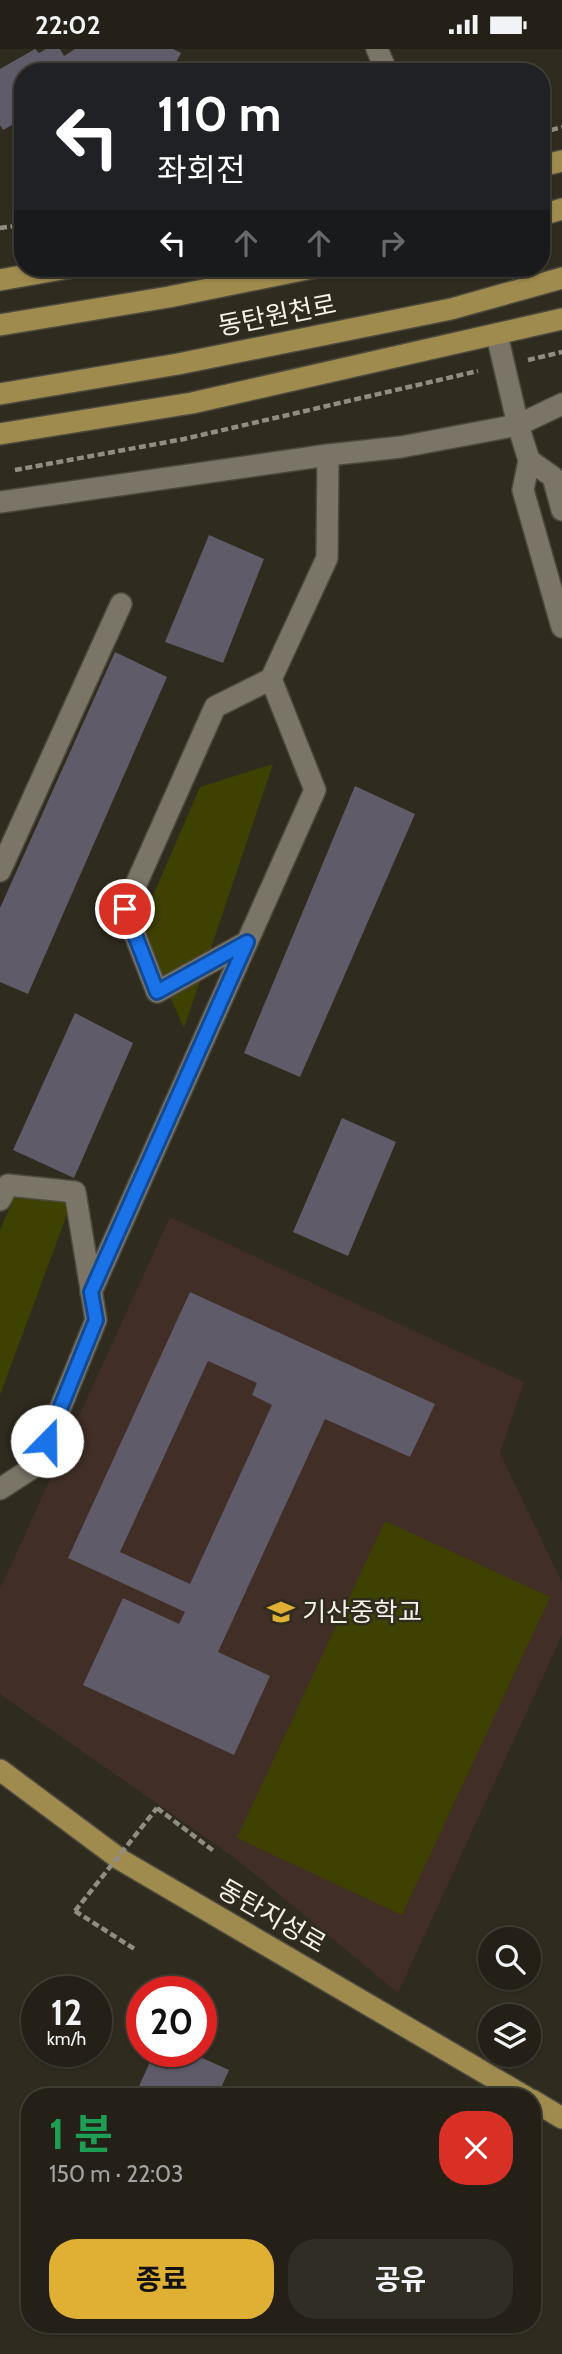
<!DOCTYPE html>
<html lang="ko">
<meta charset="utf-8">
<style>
body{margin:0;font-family:Cabin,"Noto Sans KR",sans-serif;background:#302d24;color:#f1f3f6;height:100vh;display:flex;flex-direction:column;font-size:26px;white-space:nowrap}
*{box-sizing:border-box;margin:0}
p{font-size:23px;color:#a3a3a1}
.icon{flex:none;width:38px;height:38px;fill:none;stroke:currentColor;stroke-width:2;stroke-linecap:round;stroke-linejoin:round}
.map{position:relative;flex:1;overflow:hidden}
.panel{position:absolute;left:21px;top:2039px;width:520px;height:245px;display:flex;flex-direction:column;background:#242017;border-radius:28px;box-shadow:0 2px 5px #0004,0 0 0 2px #413e36}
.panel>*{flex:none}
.banner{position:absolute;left:14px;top:14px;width:536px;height:214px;border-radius:28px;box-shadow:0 2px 5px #0004,0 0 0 2px #413e36;background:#202124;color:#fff;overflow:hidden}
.buttons{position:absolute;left:478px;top:1878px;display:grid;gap:14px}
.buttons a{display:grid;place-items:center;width:63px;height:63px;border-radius:50%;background:#242017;box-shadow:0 2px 5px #0004,0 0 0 2px #413e36;font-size:35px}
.speed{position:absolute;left:21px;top:1927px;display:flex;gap:14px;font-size:35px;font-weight:700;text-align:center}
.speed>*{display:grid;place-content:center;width:91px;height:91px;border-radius:50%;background:#242017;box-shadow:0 2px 5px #0004,0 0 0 2px #413e36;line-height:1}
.speed small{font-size:18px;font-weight:400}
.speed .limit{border:10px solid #d22;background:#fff;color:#111}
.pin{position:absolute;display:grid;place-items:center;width:60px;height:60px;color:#fff;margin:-30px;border:4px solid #fff;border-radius:50%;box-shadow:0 2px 7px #0007}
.me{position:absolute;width:77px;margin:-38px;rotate:22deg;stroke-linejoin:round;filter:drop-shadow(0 0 5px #0008)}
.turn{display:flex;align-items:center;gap:24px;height:147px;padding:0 28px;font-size:32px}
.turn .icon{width:91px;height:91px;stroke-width:2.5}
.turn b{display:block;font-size:49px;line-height:60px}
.lanes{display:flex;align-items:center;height:66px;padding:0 28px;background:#0003;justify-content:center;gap:35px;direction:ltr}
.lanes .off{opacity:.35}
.round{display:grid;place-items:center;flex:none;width:74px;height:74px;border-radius:28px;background:#302d24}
.head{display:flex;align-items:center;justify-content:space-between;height:119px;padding:0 28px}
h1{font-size:42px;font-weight:700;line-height:52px;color:#1e9e55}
.action{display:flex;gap:14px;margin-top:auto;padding:14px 28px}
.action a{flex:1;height:80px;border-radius:28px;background:#dfb034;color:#111;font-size:28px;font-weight:700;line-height:80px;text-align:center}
.action a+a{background:#302d24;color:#f1f3f6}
.status{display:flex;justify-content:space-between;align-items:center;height:49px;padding:0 35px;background:#242017;direction:ltr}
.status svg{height:19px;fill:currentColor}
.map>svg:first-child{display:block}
</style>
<div class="status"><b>22:02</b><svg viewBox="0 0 49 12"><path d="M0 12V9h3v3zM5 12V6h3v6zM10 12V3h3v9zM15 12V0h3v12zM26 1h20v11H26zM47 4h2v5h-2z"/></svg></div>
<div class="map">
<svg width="562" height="2305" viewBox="0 0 562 2305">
<rect width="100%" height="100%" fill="#302b1f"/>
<path fill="#412e27" d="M 170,1168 L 524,1333 L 500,1404 L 562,1533 L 562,1586 L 398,1944 L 235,1809 L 0,1645 L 0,1540 Z"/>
<g fill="#3e4100">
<path d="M 273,715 L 184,979 L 139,879 L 200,738 Z"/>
<path d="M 75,1143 L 69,1160 L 0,1346 L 0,1181 L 16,1145 Z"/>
<path d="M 385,1472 L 550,1548 L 402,1866 L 237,1789 Z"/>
</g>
<g fill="#5f5b69" fill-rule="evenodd">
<path d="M 35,0 L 39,4 L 46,0 L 60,0 L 64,7 L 75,0 L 173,0 L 181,4 L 171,23 L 23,23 L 23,70 L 3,81 L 0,76 L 0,20 Z"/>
<path d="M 209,486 L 264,510 L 223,614 L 165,593 Z"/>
<path d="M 115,603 L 167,628 L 28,945 L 0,933 L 0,859 Z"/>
<path d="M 355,737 L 415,765 L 300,1028 L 244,1004 Z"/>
<path d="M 75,964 L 133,994 L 74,1129 L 13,1101 Z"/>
<path d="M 342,1069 L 396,1093 L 348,1207 L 293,1183 Z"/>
<path d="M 190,1243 L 435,1355 L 410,1408 L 325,1370 L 218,1603 L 270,1627 L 234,1706 L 83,1636 L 123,1549 L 179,1575 L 185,1563 L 68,1509 ZM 208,1312 L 257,1334 L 252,1346 L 272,1356 L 190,1535 L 120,1503 Z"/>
<path d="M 155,2002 L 187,2002 L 229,2021 L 217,2048 L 134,2048 Z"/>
</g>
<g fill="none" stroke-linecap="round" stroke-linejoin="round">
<defs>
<g id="minor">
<path d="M 377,0 L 387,23"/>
<path d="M 497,286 L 518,376 L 529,411 L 523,441 L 562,578"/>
<path d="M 529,411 L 553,428 L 562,461"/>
<path d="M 0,453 L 328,406 L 401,398 L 518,376 L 562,355"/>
<path d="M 271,630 L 327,509 L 328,406"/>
<path d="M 0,822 L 121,555"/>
<path d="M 0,1151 L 8,1136 L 75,1143 L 96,1271 L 37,1416 L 0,1440"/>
<path d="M 91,1243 L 315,741 L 271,630 L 215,658 L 125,860 L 157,943 L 247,893"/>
</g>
<g id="major">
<path d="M 541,117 L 562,112"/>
<path d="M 541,166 L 562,160"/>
<path d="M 0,231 L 68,219"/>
<path d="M 0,276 L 169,248 L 312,219"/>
<path d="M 0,345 L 178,315 L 451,260 L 562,229"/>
<path d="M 0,385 L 192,354 L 562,270"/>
<path d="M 0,1721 L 121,1811 L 526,2048"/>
<path d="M 532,2051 L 562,2069"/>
</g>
</defs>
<use href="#minor" stroke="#4d493e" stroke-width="24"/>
<use href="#major" stroke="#4d493e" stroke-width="24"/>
<g stroke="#918d83" stroke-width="4.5" stroke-dasharray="7 3.5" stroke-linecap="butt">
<path d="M 541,84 L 562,78"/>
<path d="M 0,179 L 23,176"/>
<path d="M 528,311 L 562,303"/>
<path d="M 15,421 L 184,390 L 478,322"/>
<path d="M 157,1759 L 215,1803"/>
<path d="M 75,1862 L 136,1901"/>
</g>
<use href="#minor" stroke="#7b7567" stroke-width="21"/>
<use href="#major" stroke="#9e8b4d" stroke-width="21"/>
<path stroke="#918d83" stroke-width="4.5" stroke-dasharray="7 3.5" stroke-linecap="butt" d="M 75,1862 L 157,1759"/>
</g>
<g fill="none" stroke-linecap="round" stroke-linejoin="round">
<defs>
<path id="route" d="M 47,1392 L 96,1271 L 91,1243 L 247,893 L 157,943 L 125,860"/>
</defs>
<use href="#route" stroke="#114b97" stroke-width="18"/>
<use href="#route" stroke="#1a73e8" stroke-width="12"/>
</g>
<defs>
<symbol id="school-bare" viewBox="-9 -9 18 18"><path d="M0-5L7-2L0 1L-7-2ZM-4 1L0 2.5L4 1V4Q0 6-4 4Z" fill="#dfb034" stroke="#302b1f" stroke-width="2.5" paint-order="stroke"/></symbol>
</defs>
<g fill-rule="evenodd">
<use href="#school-bare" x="262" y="1544" width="38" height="38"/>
</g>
<g text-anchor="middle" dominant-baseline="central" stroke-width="5" stroke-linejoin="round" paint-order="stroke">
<g font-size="26" fill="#f5f1e9" stroke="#302b1f">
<text transform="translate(277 266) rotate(-11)">동탄원천로</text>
<text transform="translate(272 1867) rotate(30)">동탄지성로</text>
</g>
<g font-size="26" fill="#f5f1e9" stroke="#302b1f" text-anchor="start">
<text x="302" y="1563">기산중학교</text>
</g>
</g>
</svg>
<div class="buttons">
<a><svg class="icon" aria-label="search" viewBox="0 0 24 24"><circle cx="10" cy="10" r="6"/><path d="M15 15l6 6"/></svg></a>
<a><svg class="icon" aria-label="layers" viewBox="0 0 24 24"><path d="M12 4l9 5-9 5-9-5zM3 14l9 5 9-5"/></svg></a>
</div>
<div class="speed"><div>12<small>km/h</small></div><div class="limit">20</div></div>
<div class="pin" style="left:125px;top:860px;background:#d93025"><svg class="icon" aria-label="arrive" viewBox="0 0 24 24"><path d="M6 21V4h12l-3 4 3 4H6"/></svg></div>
<svg class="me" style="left:47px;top:1392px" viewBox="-20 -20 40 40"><circle r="19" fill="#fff"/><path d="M0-13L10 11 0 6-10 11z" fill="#1a73e8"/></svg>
<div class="banner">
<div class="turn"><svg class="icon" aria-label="left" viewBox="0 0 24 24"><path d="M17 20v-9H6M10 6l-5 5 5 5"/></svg><div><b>110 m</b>좌회전</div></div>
<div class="lanes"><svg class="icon" aria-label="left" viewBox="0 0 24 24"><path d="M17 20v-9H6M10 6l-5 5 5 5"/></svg><svg class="icon off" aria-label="ahead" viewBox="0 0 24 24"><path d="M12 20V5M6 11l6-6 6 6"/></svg><svg class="icon off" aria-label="ahead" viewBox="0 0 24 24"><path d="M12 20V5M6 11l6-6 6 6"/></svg><svg class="icon off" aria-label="right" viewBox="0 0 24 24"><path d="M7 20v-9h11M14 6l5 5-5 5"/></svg></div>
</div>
<section class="panel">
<div class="head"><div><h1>1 분</h1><p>150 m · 22:03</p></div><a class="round" style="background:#d93025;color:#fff"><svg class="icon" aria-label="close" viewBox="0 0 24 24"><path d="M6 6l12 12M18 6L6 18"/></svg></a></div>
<div class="action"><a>종료</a><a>공유</a></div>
</section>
</div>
